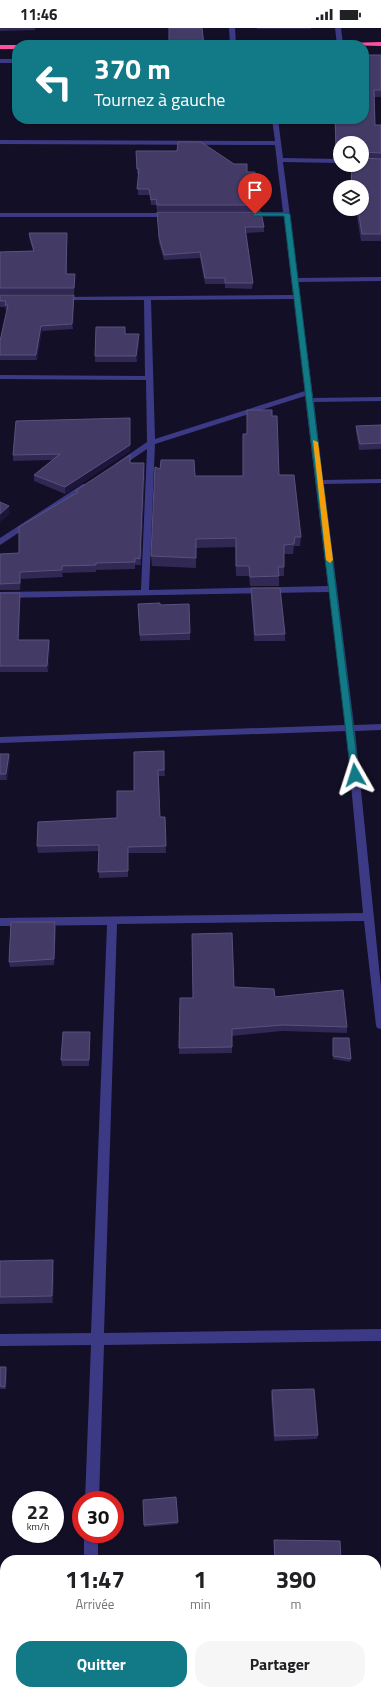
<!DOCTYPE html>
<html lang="fr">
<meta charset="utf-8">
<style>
body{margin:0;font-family:"Titillium Web",sans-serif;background:#f6f6f6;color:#202124;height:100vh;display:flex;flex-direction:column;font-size:15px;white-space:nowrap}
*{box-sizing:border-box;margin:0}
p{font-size:13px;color:#757577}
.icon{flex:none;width:22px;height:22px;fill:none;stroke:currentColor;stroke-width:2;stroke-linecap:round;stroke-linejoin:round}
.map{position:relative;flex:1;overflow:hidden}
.details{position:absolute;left:0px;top:1527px;width:381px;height:140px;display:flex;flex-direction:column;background:#fff;border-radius:16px 16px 0 0;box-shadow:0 1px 3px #0004}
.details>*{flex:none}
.hud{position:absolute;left:12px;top:12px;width:357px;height:84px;border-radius:16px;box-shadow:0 1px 3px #0004;background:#127987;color:#fff;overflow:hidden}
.fabs{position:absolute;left:333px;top:108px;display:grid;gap:8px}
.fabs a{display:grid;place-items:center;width:36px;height:36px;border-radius:50%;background:#fff;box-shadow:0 1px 3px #0004;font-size:20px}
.speed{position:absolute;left:12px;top:1463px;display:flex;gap:8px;font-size:20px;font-weight:700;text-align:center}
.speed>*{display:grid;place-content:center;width:52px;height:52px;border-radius:50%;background:#fff;box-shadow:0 1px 3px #0004;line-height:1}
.speed small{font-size:10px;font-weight:400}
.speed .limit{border:6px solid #d22;background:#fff;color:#111}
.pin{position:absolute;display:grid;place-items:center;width:34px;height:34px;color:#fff;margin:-41px -17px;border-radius:50% 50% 50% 0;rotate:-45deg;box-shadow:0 0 4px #0007}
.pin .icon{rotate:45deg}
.me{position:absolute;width:44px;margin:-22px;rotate:354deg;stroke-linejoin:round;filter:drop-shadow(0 0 3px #0008)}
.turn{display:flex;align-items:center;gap:14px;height:84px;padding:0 16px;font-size:18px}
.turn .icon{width:52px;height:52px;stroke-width:2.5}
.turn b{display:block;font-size:28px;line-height:34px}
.eta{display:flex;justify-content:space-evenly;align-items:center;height:68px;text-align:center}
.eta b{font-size:24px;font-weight:700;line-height:28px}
.button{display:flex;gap:8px;margin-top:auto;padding:8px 16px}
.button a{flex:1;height:46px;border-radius:16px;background:#127987;color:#fff;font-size:16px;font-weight:700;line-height:46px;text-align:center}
.button a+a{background:#f6f6f6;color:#202124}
.status{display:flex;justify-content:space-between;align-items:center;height:28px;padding:0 20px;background:#fff;direction:ltr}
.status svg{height:11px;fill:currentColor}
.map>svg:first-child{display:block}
</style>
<div class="status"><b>11:46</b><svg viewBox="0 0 49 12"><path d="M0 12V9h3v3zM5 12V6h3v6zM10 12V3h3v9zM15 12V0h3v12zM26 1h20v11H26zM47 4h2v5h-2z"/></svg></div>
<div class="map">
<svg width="381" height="1667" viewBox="0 0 381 1667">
<rect width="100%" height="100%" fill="#130f26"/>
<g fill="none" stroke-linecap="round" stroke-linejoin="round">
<g fill="#3d3a85" fill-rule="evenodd">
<path d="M 229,0 L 235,0 L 236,17 L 230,17 Z"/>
<path d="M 335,0 L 341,0 L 343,17 L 337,17 Z"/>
<rect x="0" y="31" width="17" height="4"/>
<path d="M 272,91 L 278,91 L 283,130 L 340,131 L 340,135 L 283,134 L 298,250 L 381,249 L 381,253 L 298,254 L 313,370 L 381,369 L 381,373 L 314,374 L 323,452 L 381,451 L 381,455 L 324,456 L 354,697 L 381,696 L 381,702 L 355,703 L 381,959 L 381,1001 L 377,1000 L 376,997 L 364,893 L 117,896 L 104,1305 L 381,1301 L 381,1313 L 104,1317 L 99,1472 L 85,1472 L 91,1317 L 0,1318 L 0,1306 L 91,1305 L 107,897 L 0,898 L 0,890 L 363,885 L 346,703 L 0,715 L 0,709 L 345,697 L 329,564 L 0,570 L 0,564 L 141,562 L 147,421 L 122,438 L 116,438 L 115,436 L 147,414 L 146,352 L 0,351 L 0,347 L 145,348 L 144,272 L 61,272 L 58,270 L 59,269 L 293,267 L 284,188 L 249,188 L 246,186 L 249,184 L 283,184 L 275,117 L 0,116 L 0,112 L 275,113 ZM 294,271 L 305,363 L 155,411 L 151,272 ZM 305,368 L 328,558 L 149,562 L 155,416 Z"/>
<path d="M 0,185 L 171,185 L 174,187 L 171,189 L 0,189 Z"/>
<path d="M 83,456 L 86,456 L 90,458 L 0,517 L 0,510 Z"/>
<rect x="84" y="1506" width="14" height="26"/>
<rect x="0" y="1559" width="5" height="14"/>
<rect x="79" y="1662" width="14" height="5"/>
</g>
<g fill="#ff4fa3" fill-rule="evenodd">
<path d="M 381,14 L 381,18 L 343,17 L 346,15 Z"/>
<rect x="0" y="17" width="17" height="4"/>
</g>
</g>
<g fill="#312854">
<path d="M 0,0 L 35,0 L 35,2 L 0,3 Z"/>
<rect x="257" y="0" width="54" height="1"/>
<path d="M 381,27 L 381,69 L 374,69 L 375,97 L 381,97 L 381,213 L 361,213 L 356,183 L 351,183 L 351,181 L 362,181 L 362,159 L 351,159 L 351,137 L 349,137 L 362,137 L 362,115 L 340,115 L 340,125 L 335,125 L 335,91 L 364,91 Z"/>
<path d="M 136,123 L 247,144 L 260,177 L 260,183 L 157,183 L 156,177 L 151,177 L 150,167 L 138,167 L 138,146 L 137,146 Z"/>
<path d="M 157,184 L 264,199 L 264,204 L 246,205 L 253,255 L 252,261 L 225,260 L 225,256 L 205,256 L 200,230 L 164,232 L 159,215 Z"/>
<path d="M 29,205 L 67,205 L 67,246 L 75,251 L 74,266 L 0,266 L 0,224 L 33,223 L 29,210 Z"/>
<path d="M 0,267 L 74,272 L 73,301 L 42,303 L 37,332 L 0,332 L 0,313 L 7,282 L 6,282 L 5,279 L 0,279 Z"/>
<path d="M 125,306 L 139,312 L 137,334 L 95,334 L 95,328 Z"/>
<path d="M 272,388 L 279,447 L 301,509 L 300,518 L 294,518 L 293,526 L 284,526 L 284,548 L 279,548 L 279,558 L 250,558 L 249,548 L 236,548 L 235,519 L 196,520 L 196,540 L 152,538 L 151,528 L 160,441 L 195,448 L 243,448 L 243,406 L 247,406 Z"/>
<path d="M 130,396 L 130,423 L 65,466 L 34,453 L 34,447 L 52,432 L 13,433 L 13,427 Z"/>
<path d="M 381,397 L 381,421 L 359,422 L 356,404 L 356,398 Z"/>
<path d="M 130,435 L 145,442 L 141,537 L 135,537 L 135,541 L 96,542 L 96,544 L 62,545 L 63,549 L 21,551 L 20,562 L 0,562 L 0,526 L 19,525 L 75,466 L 75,463 Z"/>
<path d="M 251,560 L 285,606 L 285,613 L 254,613 L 251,567 Z"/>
<path d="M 0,565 L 20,571 L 19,612 L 49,612 L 50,618 L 48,644 L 0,644 Z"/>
<path d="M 138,576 L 160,577 L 190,605 L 190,612 L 140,613 Z"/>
<path d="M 164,723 L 165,748 L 159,748 L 160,789 L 165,789 L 166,825 L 128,825 L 128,849 L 99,850 L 99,823 L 38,825 L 37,818 L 117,790 L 134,763 Z"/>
<path d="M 0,726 L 9,726 L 10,732 L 7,752 L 0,752 Z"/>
<path d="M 55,894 L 56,899 L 54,937 L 10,939 L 9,934 Z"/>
<path d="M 234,959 L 347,999 L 347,1005 L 282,1003 L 232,1008 L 232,1025 L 179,1026 L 180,970 L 193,970 Z"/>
<path d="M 90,1010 L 89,1038 L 62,1038 L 61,1032 Z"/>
<path d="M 333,1010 L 351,1031 L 350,1034 L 333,1031 Z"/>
<path d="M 0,1233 L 54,1239 L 53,1275 L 0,1276 Z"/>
<path d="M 0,1339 L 6,1339 L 7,1342 L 6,1361 L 0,1361 Z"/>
<path d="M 272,1362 L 318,1407 L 317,1411 L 274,1413 L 271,1367 Z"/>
<path d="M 176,1469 L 178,1496 L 144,1499 L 143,1472 Z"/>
<path d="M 274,1512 L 341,1532 L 274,1532 Z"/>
<path d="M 152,1662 L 207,1662 L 195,1663 L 153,1663 Z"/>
</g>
<g fill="#1d163a">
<path d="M 74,267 L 74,272 L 73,301 L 72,296 Z"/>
<path d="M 41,298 L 42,303 L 37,332 L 36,327 Z"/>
<path d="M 139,306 L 139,312 L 137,334 L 136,328 Z"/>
<path d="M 130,396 L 130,423 L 65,466 L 65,459 Z"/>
<path d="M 144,435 L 145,442 L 141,537 L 140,531 Z"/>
<path d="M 9,478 L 10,486 L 0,494 L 0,486 Z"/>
<path d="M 20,544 L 21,551 L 20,562 Z"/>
<path d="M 20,565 L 20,571 L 19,618 L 18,612 Z"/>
<path d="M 49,612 L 50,618 L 48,644 L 47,638 Z"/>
<path d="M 9,726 L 10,732 L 7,752 L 6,746 Z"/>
<path d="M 55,894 L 56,899 L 54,937 L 54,931 Z"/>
<path d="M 53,1232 L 54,1239 L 53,1275 L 52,1268 Z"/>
<path d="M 6,1339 L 7,1342 L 6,1361 L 5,1359 Z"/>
</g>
<g fill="#433a66" stroke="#5a527e">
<path d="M 169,0 L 202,0 L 204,17 L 169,17 Z"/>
<path d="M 364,27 L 381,27 L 381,62 L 374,62 L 375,97 L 381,97 L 381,125 L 363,124 L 362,127 L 362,115 L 340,115 L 340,118 L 336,118 L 335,91 L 364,91 Z"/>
<path d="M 178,114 L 201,114 L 234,136 L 247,136 L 247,144 L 255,144 L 260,177 L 157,177 L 156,171 L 151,172 L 149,161 L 137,161 L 139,141 L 137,141 L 136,123 L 177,123 Z"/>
<path d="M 362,130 L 381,131 L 381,206 L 362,206 L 358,181 L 362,181 L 362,159 L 351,159 L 352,137 L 362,137 Z"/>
<path d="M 157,184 L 261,184 L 264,199 L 245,199 L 253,255 L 225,255 L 225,250 L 205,250 L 200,224 L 164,227 L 159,209 Z"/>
<path d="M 29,205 L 67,205 L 66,246 L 75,246 L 74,260 L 0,260 L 0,224 L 34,223 Z"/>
<path d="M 0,267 L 74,267 L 72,296 L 41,298 L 36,327 L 0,327 L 0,313 L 8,277 L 5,277 L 6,273 L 0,273 Z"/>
<path d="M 96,299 L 125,299 L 125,306 L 139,306 L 136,328 L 95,328 Z"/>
<path d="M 247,382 L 272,382 L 272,388 L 277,388 L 279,447 L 294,447 L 301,509 L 295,509 L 294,516 L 284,517 L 284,539 L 278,539 L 279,548 L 250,549 L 249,538 L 236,538 L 236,510 L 196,511 L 196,530 L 151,528 L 155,439 L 160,441 L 161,432 L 194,432 L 195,448 L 243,448 L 243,406 L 247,406 Z"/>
<path d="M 130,390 L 130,417 L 65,459 L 34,447 L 60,426 L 13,427 L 16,393 Z"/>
<path d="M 381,397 L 381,415 L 360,416 L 356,398 Z"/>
<path d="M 130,427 L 130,435 L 144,435 L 140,531 L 135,530 L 135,534 L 96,535 L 96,537 L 62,538 L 62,542 L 20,544 L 20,555 L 0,556 L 0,526 L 19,525 L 19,499 L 78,464 L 75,463 Z"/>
<path d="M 0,474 L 9,478 L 0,486 Z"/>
<path d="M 251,560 L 280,560 L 285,606 L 255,607 Z"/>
<path d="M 0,565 L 20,565 L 18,612 L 49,612 L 47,638 L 0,638 Z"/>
<path d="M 160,575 L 160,577 L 189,576 L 190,605 L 140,607 L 138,576 Z"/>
<path d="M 164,723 L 164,742 L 158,742 L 160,789 L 165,789 L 166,818 L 128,819 L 128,843 L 98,844 L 99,817 L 37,818 L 38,794 L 117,790 L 117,763 L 134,763 L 134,724 Z"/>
<path d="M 0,726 L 9,726 L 6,746 L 0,746 Z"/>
<path d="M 11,894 L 55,894 L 54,931 L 9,934 Z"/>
<path d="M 232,905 L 234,959 L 274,961 L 275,969 L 343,962 L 347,999 L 283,997 L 232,1001 L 232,1019 L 179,1020 L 180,970 L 193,970 L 192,906 Z"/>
<path d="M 63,1004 L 90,1004 L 89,1032 L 61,1032 Z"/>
<path d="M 333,1010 L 349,1010 L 351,1031 L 333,1028 Z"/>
<path d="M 53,1232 L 52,1268 L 0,1269 L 0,1233 Z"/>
<path d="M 0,1339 L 6,1339 L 5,1359 L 0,1358 Z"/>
<path d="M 314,1361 L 318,1407 L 275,1408 L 272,1362 Z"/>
<path d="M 176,1469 L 178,1494 L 144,1497 L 143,1472 Z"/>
<path d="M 274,1512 L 340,1513 L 341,1532 L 275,1532 Z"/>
<path d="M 236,1662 L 334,1662 L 334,1667 L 237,1667 Z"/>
</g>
<path fill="#127987" stroke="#0c4f58" d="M 253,185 L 287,185 L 290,186 L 359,747 L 355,751 L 351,747 L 284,188 L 253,188 Z"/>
<path fill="#f59e0b" d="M 313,412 L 318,414 L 333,532 L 330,535 L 326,532 Z"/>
</svg>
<div class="fabs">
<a><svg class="icon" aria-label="search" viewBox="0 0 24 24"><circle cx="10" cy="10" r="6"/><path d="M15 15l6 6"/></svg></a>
<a><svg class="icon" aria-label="layers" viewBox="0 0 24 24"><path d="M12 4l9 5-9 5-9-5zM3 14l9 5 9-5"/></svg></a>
</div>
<div class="speed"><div>22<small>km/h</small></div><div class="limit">30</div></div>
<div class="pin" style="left:255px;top:186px;background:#d93025"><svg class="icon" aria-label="arrive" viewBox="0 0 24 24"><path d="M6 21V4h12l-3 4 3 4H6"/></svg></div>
<svg class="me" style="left:355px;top:747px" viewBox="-20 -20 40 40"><path d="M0-17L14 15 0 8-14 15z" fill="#127987" stroke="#fff" stroke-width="4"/></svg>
<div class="hud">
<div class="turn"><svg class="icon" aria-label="left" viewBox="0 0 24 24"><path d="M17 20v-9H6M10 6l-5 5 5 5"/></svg><div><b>370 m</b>Tournez à gauche</div></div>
</div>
<section class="details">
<div class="eta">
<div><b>11:47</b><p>Arrivée</p></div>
<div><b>1</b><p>min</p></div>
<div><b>390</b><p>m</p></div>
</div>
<div class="button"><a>Quitter</a><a>Partager</a></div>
</section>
</div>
